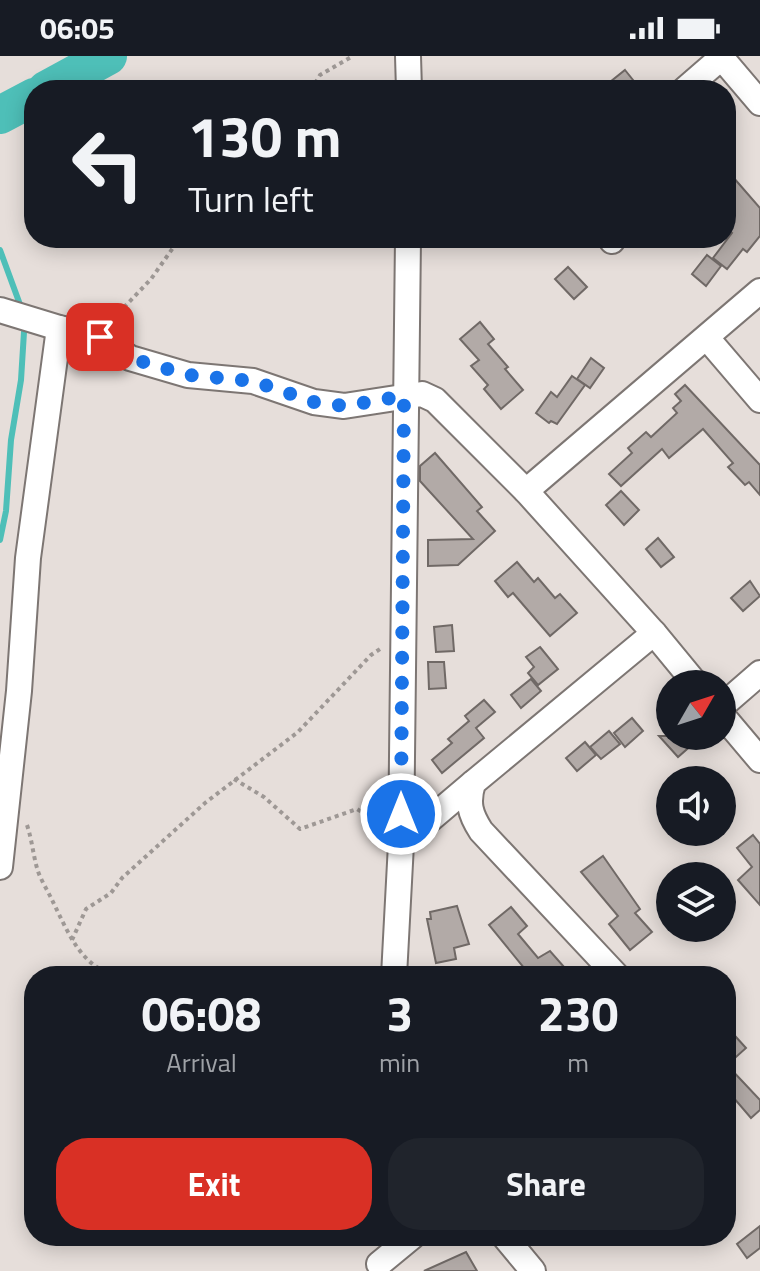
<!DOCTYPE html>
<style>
body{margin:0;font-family:"Titillium Web",sans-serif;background:#20242c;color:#f1f3f6;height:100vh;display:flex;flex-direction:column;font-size:30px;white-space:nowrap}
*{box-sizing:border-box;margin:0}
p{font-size:26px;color:#9ea1a6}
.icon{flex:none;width:44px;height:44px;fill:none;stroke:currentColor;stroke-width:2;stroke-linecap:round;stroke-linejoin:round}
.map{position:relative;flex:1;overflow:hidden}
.panel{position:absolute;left:24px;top:910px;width:712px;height:280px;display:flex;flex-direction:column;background:#171b24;border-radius:32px;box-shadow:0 4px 20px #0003}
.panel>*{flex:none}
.banner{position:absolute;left:24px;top:24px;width:712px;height:168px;border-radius:32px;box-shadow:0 4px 20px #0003;background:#171b24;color:#f1f3f6;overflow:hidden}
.needle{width:52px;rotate:51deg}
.buttons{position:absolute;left:656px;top:614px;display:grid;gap:16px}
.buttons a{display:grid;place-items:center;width:80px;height:80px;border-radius:50%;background:#171b24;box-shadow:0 4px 20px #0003;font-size:40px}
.pin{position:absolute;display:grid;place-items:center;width:68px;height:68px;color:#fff;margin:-34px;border-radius:16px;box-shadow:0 4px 12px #0006}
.me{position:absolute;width:88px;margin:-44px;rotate:0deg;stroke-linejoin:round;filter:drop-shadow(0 0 6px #0008)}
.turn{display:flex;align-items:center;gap:28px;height:168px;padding:0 32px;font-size:36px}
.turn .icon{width:104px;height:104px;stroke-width:2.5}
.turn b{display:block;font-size:56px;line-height:68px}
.eta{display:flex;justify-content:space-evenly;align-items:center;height:136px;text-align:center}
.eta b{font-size:48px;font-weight:700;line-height:56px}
.button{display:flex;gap:16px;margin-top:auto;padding:16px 32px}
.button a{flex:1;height:92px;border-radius:32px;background:#d93025;color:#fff;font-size:32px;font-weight:700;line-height:92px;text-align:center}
.button a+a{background:#20242c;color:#f1f3f6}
.status{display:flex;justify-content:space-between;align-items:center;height:56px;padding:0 40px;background:#171b24;direction:ltr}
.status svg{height:22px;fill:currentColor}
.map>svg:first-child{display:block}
</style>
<div class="status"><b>06:05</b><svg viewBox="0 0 49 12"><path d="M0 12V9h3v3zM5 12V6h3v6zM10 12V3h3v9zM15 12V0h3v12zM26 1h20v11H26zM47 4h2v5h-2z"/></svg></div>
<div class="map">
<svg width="760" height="1215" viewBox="0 0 760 1215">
<rect width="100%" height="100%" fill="#e6deda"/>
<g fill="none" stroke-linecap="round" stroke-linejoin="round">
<g stroke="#4ebfb8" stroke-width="6">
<path d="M 0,194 L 22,254"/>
<path d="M 0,484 L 6,455 L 11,384 L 21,324 L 24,276"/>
</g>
<g stroke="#4ebfb8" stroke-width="38">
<path d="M 46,34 L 108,0"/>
<path d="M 0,59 L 34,41"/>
</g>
</g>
<g fill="#b2aaa7" stroke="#706966" stroke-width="2">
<path d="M 625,14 L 641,34 L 600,34 Z"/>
<path d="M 726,113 L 760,152 L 760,180 L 747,196 L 743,193 L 727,213 L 713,202 L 732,177 L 726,172 Z"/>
<path d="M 707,199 L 721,210 L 706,230 L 692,218 Z"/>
<path d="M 568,211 L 587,231 L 574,243 L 555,223 Z"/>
<path d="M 480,266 L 494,283 L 488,288 L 508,311 L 505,313 L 523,334 L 501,353 L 484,333 L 488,329 L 471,310 L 479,304 L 460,283 Z"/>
<path d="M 591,302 L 604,312 L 590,332 L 577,323 Z"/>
<path d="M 572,320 L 585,329 L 557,368 L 551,365 L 549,367 L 536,357 L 551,336 L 557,341 Z"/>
<path d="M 685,329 L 760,409 L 760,439 L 749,426 L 745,429 L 728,411 L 733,407 L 703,373 L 669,402 L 662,393 L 621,430 L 609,418 L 632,397 L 628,392 L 646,376 L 651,381 L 677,357 L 673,352 L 681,345 L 675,338 Z"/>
<path d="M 435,397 L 482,451 L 477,455 L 495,475 L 458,509 L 428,510 L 428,484 L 473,483 L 420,425 L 420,410 Z"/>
<path d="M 621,435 L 639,454 L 624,469 L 606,449 Z"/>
<path d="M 658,482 L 674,501 L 661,511 L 646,493 Z"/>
<path d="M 517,506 L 534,526 L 538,522 L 555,542 L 560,538 L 577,557 L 550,580 L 513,537 L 508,541 L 495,525 Z"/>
<path d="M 750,525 L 760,540 L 743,555 L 731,542 Z"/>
<path d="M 452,569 L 454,595 L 436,596 L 434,571 Z"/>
<path d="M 540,591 L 558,613 L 538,629 L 528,617 L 534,611 L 526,601 Z"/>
<path d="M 428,606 L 444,606 L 446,632 L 429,633 Z"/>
<path d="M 531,623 L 541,635 L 521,652 L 511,639 Z"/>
<path d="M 484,644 L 495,656 L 476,672 L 484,682 L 442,717 L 432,704 L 452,687 L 448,683 L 469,665 L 465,660 Z"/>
<path d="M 632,662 L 643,675 L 625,691 L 614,677 Z"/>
<path d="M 609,675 L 620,688 L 601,703 L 590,691 Z"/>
<path d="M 659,680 L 702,680 L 678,701 Z"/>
<path d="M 585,686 L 596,699 L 577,715 L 566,702 Z"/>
<path d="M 753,779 L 760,788 L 760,849 L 738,824 L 752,811 L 737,792 Z"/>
<path d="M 603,800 L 640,853 L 635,857 L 652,876 L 630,894 L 609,868 L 618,860 L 581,816 Z"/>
<path d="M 457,850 L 469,888 L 454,892 L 456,903 L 436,907 L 427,863 L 431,863 L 430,856 Z"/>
<path d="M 511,851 L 527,870 L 518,878 L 538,902 L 550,895 L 572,920 L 516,920 L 525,913 L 489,869 Z"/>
<path d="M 726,970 L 746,992 L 727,1009 L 760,1044 L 760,1054 L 751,1062 L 726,1033 Z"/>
<path d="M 760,1170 L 760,1192 L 747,1202 L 737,1188 Z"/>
<path d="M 466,1196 L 477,1215 L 424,1215 Z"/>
</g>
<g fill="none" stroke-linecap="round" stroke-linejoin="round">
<defs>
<g id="minor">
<path d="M 408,0 L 409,34"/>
<path d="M 720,0 L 760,47"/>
<path d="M 684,34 L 721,2"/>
<path d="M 610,182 L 612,185"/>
<path d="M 0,254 L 59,272 L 100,281 L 130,302 L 188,319 L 253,325 L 314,346 L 344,350 L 422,338 L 435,344 L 526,435 L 654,577 L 696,628"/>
<path d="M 707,282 L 760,344"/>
<path d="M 526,435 L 760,235"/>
<path d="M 722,650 L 760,617"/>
<path d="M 722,659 L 760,704"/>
<path d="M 401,788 L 473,727"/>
<path d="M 0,811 L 19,635 L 28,502 L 59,272"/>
<path d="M 394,920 L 401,788 L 408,182"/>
<path d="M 617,920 L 481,775 C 470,758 467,747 473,727 L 654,577"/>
<path d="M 504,1180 L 533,1215"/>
<path d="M 379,1208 L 413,1180"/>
</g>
</defs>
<use href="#minor" stroke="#7d7673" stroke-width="28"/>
<g stroke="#9e9895" stroke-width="4" stroke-dasharray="4 4" stroke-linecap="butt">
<path d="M 311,34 L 320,19 L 353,0"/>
<path d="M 113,263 L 151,223 L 180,182"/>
<path d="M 234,723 L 264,741 L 300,773 L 357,753 L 379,767"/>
<path d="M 27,769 C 32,784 33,798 37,812 C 40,823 48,835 53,846 C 68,876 80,909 115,920"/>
<path d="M 72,884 L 86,853 L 111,837 L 122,822 L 205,747 L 298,676 L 371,599 L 380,593"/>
</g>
<use href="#minor" stroke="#fff" stroke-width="24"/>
</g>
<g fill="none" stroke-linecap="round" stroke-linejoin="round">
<path stroke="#1a73e8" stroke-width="14" stroke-dasharray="0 25.2" d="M 100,281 L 130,302 L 188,319 L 253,325 L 314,346 L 344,350 L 404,340 L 401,758"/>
</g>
</svg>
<div class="buttons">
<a><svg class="needle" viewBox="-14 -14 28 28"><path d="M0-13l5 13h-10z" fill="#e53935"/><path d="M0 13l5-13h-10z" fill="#9ea1a6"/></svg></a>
<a><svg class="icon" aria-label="sound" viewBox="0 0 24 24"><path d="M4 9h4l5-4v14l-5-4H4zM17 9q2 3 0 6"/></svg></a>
<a><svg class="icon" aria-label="layers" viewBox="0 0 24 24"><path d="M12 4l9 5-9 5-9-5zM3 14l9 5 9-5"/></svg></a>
</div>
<div class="pin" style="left:100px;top:281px;background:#d93025"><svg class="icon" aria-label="arrive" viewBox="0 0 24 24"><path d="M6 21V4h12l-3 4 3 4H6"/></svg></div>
<svg class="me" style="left:401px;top:758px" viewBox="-20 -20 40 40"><circle r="17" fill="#1a73e8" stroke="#fff" stroke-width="3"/><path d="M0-11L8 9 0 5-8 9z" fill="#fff"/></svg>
<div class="banner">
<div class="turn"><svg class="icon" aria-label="left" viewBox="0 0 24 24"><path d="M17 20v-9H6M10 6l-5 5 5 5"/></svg><div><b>130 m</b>Turn left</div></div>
</div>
<section class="panel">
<div class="eta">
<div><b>06:08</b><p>Arrival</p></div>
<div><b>3</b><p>min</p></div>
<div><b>230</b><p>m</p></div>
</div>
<div class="button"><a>Exit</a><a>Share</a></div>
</section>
</div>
